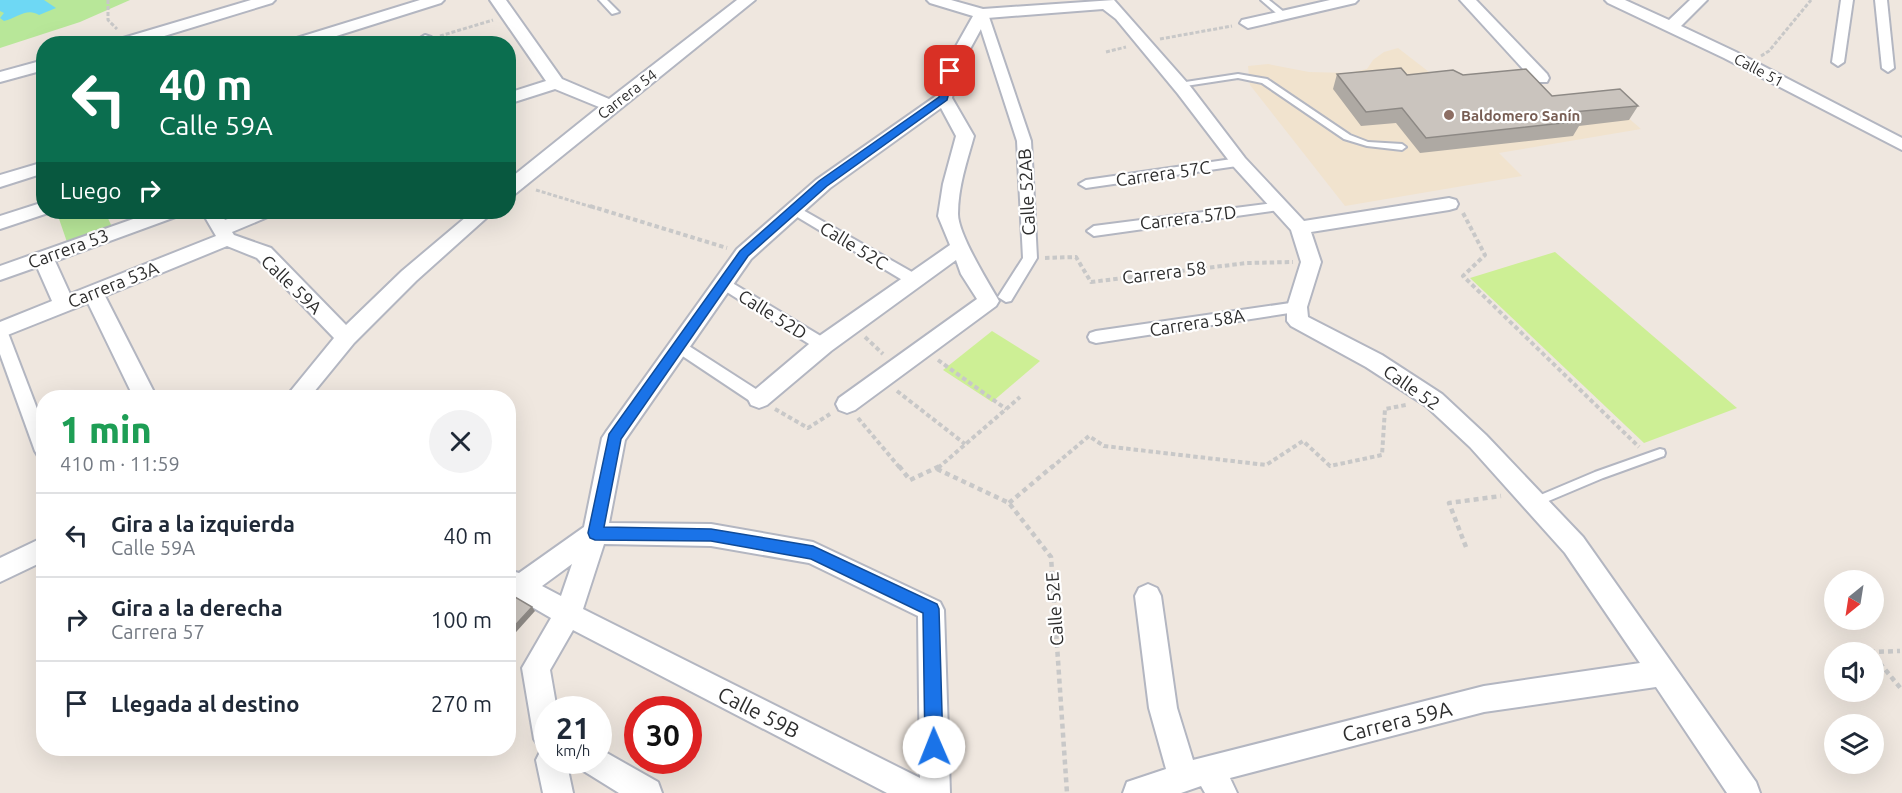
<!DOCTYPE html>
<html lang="es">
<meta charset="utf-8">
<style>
body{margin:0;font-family:Ubuntu,sans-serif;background:#f2f2f3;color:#1f2937;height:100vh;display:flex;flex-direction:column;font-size:22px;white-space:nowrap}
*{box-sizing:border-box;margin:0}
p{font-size:20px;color:#747a83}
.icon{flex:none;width:33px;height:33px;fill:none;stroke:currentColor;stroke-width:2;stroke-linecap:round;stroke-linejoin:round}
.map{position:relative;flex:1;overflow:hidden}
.sheet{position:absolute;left:36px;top:390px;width:480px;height:366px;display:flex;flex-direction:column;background:#fff;border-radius:24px;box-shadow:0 6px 24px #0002}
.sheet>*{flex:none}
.hud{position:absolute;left:36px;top:36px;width:480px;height:183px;border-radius:24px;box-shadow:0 6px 24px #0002;background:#0b6e4f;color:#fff;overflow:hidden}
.needle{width:39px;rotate:210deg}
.controls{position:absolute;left:1824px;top:570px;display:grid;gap:12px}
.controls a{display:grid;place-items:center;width:60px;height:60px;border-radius:50%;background:#fff;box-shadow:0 6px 24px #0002;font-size:30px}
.speed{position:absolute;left:534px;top:696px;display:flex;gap:12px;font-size:30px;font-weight:700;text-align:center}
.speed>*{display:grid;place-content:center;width:78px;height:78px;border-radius:50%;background:#fff;box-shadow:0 6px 24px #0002;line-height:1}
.speed small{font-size:15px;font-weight:400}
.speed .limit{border:9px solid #d22;background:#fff;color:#111}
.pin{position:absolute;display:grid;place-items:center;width:51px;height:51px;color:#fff;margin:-26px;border-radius:12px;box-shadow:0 3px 9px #0006}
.me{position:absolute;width:66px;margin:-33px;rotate:359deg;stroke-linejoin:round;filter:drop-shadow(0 0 4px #0008)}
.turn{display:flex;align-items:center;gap:21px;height:126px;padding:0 24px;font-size:27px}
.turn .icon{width:78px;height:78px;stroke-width:2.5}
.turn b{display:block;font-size:42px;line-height:51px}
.then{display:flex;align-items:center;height:57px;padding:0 24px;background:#0003;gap:12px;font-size:22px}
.round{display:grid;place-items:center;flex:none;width:63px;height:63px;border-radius:32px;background:#f2f2f3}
.head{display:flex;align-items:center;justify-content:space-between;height:102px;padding:0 24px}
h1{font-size:36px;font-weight:800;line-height:45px;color:#1e9e55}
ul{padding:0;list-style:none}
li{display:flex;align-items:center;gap:18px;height:84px;padding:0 24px;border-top:2px solid #e0e1e3}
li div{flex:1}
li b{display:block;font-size:22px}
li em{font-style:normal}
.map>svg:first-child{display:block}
</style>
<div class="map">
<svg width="1902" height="793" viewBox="0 0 1902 793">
<rect width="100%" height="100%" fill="#efe7df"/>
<path fill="#f1e3ce" d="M 1398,48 L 1433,75 L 1504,76 L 1564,101 L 1602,95 L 1641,129 L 1499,153 L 1522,176 L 1345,206 L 1250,85 L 1248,66 L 1268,64 L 1309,72 L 1349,73 L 1367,69 L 1373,60 L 1384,52 Z"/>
<g fill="#b8e799">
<path d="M 0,0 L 130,0 L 80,22 L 0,48 Z"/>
<path d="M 63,212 L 105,212 L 113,229 L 68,245 L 57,213 Z"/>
</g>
<g fill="#cdef95">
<path d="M 1555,252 L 1737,408 L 1644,443 L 1470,278 Z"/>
<path d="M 992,331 L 1040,361 L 992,402 L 943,370 Z"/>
</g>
<path fill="#6ed8f4" d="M 0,0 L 44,0 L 56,8 L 39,15 C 27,7 17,18 4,21 L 0,18 L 4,13 L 0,11 Z"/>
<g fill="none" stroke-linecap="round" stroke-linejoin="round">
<defs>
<g id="service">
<path d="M 599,0 L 607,0 L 619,12 L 612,14 Z"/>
<path d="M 1261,0 L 1269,0 L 1289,16 L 1282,18 Z"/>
<path d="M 1238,74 L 1267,79 L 1350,135 L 1368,142 L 1402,144 L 1406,147 L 1402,150 L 1367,146 L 1344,139 L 1262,83 L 1238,78 L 1179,87 L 1175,85 L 1179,83 Z"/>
<path d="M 1660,449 L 1664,450 L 1665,453 L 1664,456 L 1603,478 L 1539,505 L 1535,507 L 1531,505 L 1529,502 L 1531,499 L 1595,472 Z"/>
</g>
<g id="pedestrian">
<path d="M 1841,0 L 1853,0 L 1844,62 L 1838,66 L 1832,62 Z"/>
<path d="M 1875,0 L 1887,0 L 1894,68 L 1888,72 L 1882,68 Z"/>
<path d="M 982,11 L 988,14 L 1031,141 L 1037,258 L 1011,301 L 1006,302 L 998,297 L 1023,258 L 1017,141 L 976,14 Z"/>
<path d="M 1239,158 L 1244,159 L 1246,162 L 1244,165 L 1086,188 L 1079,184 L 1086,180 Z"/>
<path d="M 1281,202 L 1288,206 L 1286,209 L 1094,236 L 1087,231 L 1094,226 Z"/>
<path d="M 794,205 L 919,276 L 921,280 L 919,284 L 909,284 L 789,212 L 787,209 L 789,206 Z"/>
<path d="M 724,278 L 829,341 L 831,345 L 829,349 L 817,349 L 719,287 L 717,283 L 719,279 Z"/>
<path d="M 1297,302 L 1302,303 L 1305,307 L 1302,311 L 1096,343 L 1090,341 L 1088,337 L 1090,333 L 1096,331 Z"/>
<path d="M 0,327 L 6,329 L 8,333 L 44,427 L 44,458 L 38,456 L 35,451 L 0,354 Z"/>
<path d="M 678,339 L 765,395 L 767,399 L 765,403 L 759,405 L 753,403 L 672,349 L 670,345 L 672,341 Z"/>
</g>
<g id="minor">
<path d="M 251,0 L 275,0 L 272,3 L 138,44 L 111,44 L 113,41 Z"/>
<path d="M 420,0 L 444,0 L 441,3 L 311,44 L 285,44 L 287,41 Z"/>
<path d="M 490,0 L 506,0 L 562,79 L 609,99 L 737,0 L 755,0 L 515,194 L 508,196 L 508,180 L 599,107 L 555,89 L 508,104 L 508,93 L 546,81 Z"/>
<path d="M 927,0 L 951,0 L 983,9 L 1114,0 L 1190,86 L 1245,158 L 1304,221 L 1449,198 L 1456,200 L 1458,204 L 1456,208 L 1449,210 L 1311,232 L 1321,262 L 1307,307 L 1308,317 L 1382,355 L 1442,394 L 1486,435 L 1583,537 L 1756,782 L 1760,793 L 1727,793 L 1656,687 L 1484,712 L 1230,778 L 1237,793 L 1205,793 L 1201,786 L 1181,793 L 1123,793 L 1127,782 L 1166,769 L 1149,708 L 1135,596 L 1139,588 L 1148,584 L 1157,588 L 1161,596 L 1177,708 L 1193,760 L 1484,686 L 1640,663 L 1565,553 L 1470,447 L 1426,406 L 1366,367 L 1291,326 L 1287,321 L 1287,307 L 1301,262 L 1291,230 L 1233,166 L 1178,94 L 1116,19 L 1103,9 L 987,18 L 958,71 L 952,98 L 974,136 C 967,161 958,187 958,214 C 958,234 988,282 999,301 L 996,306 L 855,410 L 847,413 L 839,410 L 836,404 L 839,398 L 977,299 L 961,274 L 956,260 L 831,351 L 767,405 L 759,408 L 751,405 L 748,399 L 751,393 L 815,339 L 950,245 L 938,216 L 943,184 L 956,136 L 941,108 L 830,188 L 751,259 L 625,440 L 609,523 L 711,524 L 813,542 L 940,602 L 944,610 L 950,793 L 887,793 L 573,630 L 550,670 L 557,710 L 548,710 L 548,760 L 566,760 L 573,793 L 543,793 L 536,760 L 541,750 L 534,739 L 522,668 L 551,618 L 508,593 L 508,570 L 519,573 L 584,527 L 602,438 L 606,432 L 737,249 L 816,180 L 936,96 L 942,71 L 973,16 L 930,3 ZM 604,544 L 711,546 L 809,563 L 918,616 L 920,778 L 583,609 ZM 572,564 L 561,596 L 542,586 Z"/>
<path d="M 1330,0 L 1358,0 L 1355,3 L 1248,28 L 1240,23 L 1242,20 Z"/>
<path d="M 1460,0 L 1476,0 L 1547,74 L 1549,78 L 1547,82 L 1535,82 Z"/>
<path d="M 1605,0 L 1625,0 L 1669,20 L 1690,0 L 1707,0 L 1681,26 L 1736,52 L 1902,138 L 1902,150 L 1724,58 L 1608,3 Z"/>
<path d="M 425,35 L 431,37 L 436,44 L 419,44 L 417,40 Z"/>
<path d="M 44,60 L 44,70 L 0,82 L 0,72 Z"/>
<path d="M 44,162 L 44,173 L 0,187 L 0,175 Z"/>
<path d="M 44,202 L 44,212 L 51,212 L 0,229 L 0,216 Z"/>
<path d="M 153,212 L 181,212 L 178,216 L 55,261 L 70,294 L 216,236 L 202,212 L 220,212 L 225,220 L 247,212 L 272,212 L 270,216 L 232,232 L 234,235 L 271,248 L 346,325 L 402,271 L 472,212 L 493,212 L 416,281 L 354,343 L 309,398 L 285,398 L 334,338 L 257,258 L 227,246 L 105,296 L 157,398 L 134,398 L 88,303 L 0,338 L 0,322 L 52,301 L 37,267 L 0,280 L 0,266 Z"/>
<path d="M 44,537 L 44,561 L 0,582 L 0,558 Z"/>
<path d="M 598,748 L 658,782 L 662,793 L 619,793 L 582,770 L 578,760 L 598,760 Z"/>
</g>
</defs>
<use href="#service" stroke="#b3b6c1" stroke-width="4"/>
<use href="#pedestrian" stroke="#b3b6c1" stroke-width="4"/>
<use href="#minor" stroke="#b3b6c1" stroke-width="4"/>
<g stroke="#c8c8c8" stroke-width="3" stroke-dasharray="4 2" stroke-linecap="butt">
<path d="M 108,0 L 108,20 L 117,29"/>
<path d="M 440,36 L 493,20"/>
<path d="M 1160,39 L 1232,26"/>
<path d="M 1106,52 L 1126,47"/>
<path d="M 1761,56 L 1769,51 L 1811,0"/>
<path d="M 536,190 L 595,208"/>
</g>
<g stroke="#c8c8c8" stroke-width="4" stroke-dasharray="4.5 3" stroke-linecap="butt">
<path d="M 590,206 L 727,248"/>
<path d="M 1463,213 L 1485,255 L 1463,276 L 1639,447"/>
<path d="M 1045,258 L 1076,257 L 1091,282 L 1247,263 L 1293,262"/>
<path d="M 865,337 L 883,354"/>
<path d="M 938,360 L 1006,409"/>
<path d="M 897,391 L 965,444"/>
<path d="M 775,409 L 808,428 L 830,414"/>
<path d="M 858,418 L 900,468"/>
<path d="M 938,468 L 1020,397"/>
<path d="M 1051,468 L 1089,436 L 1104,446 L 1266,465 L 1303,441 L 1330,466 L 1382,455 L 1385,409 L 1406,405"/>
</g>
<g stroke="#c8c8c8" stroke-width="4.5" stroke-dasharray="5 4" stroke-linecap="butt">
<path d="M 899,466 L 910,480 L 940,466"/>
<path d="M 937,469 L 1009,503 L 1051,557 L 1067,793"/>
<path d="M 1009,503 L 1053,466"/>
<path d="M 1466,547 L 1449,503 L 1501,496"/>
<path d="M 1870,652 L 1900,651"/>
<path d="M 1874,656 L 1902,690"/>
</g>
<use href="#service" fill="#fff" fill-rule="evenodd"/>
<use href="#pedestrian" fill="#fff" fill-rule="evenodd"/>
<use href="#minor" fill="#fff" fill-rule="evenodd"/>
</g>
<path fill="#aea9a3" d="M 1337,74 L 1463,75 L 1552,96 L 1638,106 L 1629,120 L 1579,126 L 1573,136 L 1420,153 L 1396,123 L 1361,126 L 1333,89 Z"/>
<path fill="#8d8985" d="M 532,607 L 535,611 L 508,641 L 508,633 Z"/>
<g fill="#cac4be" stroke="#8d8985" stroke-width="1.5">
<path d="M 1401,68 L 1407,75 L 1453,70 L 1463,75 L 1526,69 L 1552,96 L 1620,89 L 1638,106 L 1572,112 L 1581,121 L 1426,138 L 1402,108 L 1366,112 L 1337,74 Z"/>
<path d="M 508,593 L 532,607 L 508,633 Z"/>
</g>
<path fill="#1a73e8" stroke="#114b97" stroke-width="1.5" d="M 950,68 L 955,71 L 947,100 L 827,186 L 748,256 L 621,439 L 604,527 L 711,529 L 813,546 L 937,604 L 939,609 L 943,747 L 940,753 L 934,756 L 928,753 L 925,747 L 923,613 L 811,559 L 711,541 L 595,540 L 590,538 L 588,533 L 609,434 L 740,251 L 819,181 L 939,97 L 945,71 Z"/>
<circle fill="#8d6e63" stroke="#fff" stroke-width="2" cx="1449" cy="115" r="6"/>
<g text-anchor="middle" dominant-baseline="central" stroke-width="4.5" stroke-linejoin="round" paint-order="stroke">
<g font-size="15" fill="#2d2d2d" stroke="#fff">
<text transform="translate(1759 70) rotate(28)">Calle 51</text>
<text transform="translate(627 94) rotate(-38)">Carrera 54</text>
</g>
<g font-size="15" font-weight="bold" fill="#785e54" stroke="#fff" text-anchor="start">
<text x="1461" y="115">Baldomero Sanín</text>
</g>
<g font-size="18" fill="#2d2d2d" stroke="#fff">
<text transform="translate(1163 173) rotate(-8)">Carrera 57C</text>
<text transform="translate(1026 192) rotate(-93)">Calle 52AB</text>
<text transform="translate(1188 217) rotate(-7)">Carrera 57D</text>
<text transform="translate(854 245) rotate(31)">Calle 52C</text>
<text transform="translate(68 248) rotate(-20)">Carrera 53</text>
<text transform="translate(1164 272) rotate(-7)">Carrera 58</text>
<text transform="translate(113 284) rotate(-22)">Carrera 53A</text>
<text transform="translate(292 284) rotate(44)">Calle 59A</text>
<text transform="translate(773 314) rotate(32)">Calle 52D</text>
<text transform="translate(1197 322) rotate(-9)">Carrera 58A</text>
<text transform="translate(1412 387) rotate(35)">Calle 52</text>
<text transform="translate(1054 609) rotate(-94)">Calle 52E</text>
</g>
<g font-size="21" fill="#2d2d2d" stroke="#fff">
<text transform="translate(759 712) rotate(27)">Calle 59B</text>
<text transform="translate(1397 721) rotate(-14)">Carrera 59A</text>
</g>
</g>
</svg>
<div class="controls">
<a><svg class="needle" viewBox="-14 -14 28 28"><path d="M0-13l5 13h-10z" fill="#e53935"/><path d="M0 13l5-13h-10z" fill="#747a83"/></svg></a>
<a><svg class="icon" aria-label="sound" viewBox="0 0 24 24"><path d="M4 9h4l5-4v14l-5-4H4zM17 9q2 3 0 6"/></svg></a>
<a><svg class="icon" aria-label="layers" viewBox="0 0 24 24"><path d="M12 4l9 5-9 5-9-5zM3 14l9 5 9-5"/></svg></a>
</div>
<div class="speed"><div>21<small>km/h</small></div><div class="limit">30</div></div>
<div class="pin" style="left:950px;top:71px;background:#d93025"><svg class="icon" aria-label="arrive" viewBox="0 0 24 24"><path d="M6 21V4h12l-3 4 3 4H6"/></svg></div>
<svg class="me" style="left:934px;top:747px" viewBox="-20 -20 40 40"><circle r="19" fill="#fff"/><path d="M0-13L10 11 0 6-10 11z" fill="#1a73e8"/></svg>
<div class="hud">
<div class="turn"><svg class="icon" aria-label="left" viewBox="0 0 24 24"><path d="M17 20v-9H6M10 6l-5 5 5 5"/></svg><div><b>40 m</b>Calle 59A</div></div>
<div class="then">Luego<svg class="icon" aria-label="right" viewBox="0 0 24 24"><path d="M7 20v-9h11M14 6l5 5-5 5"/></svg></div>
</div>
<section class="sheet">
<div class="head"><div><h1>1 min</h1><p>410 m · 11:59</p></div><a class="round"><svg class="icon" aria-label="close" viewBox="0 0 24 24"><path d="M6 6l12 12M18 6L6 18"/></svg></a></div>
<ul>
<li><svg class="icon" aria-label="left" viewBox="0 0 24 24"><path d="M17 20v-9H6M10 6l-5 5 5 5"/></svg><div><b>Gira a la izquierda</b><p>Calle 59A</p></div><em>40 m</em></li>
<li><svg class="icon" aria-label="right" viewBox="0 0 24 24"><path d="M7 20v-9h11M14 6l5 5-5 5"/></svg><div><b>Gira a la derecha</b><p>Carrera 57</p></div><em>100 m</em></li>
<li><svg class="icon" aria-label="arrive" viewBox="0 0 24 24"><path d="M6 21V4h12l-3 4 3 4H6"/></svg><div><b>Llegada al destino</b></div><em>270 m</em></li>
</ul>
</section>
</div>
